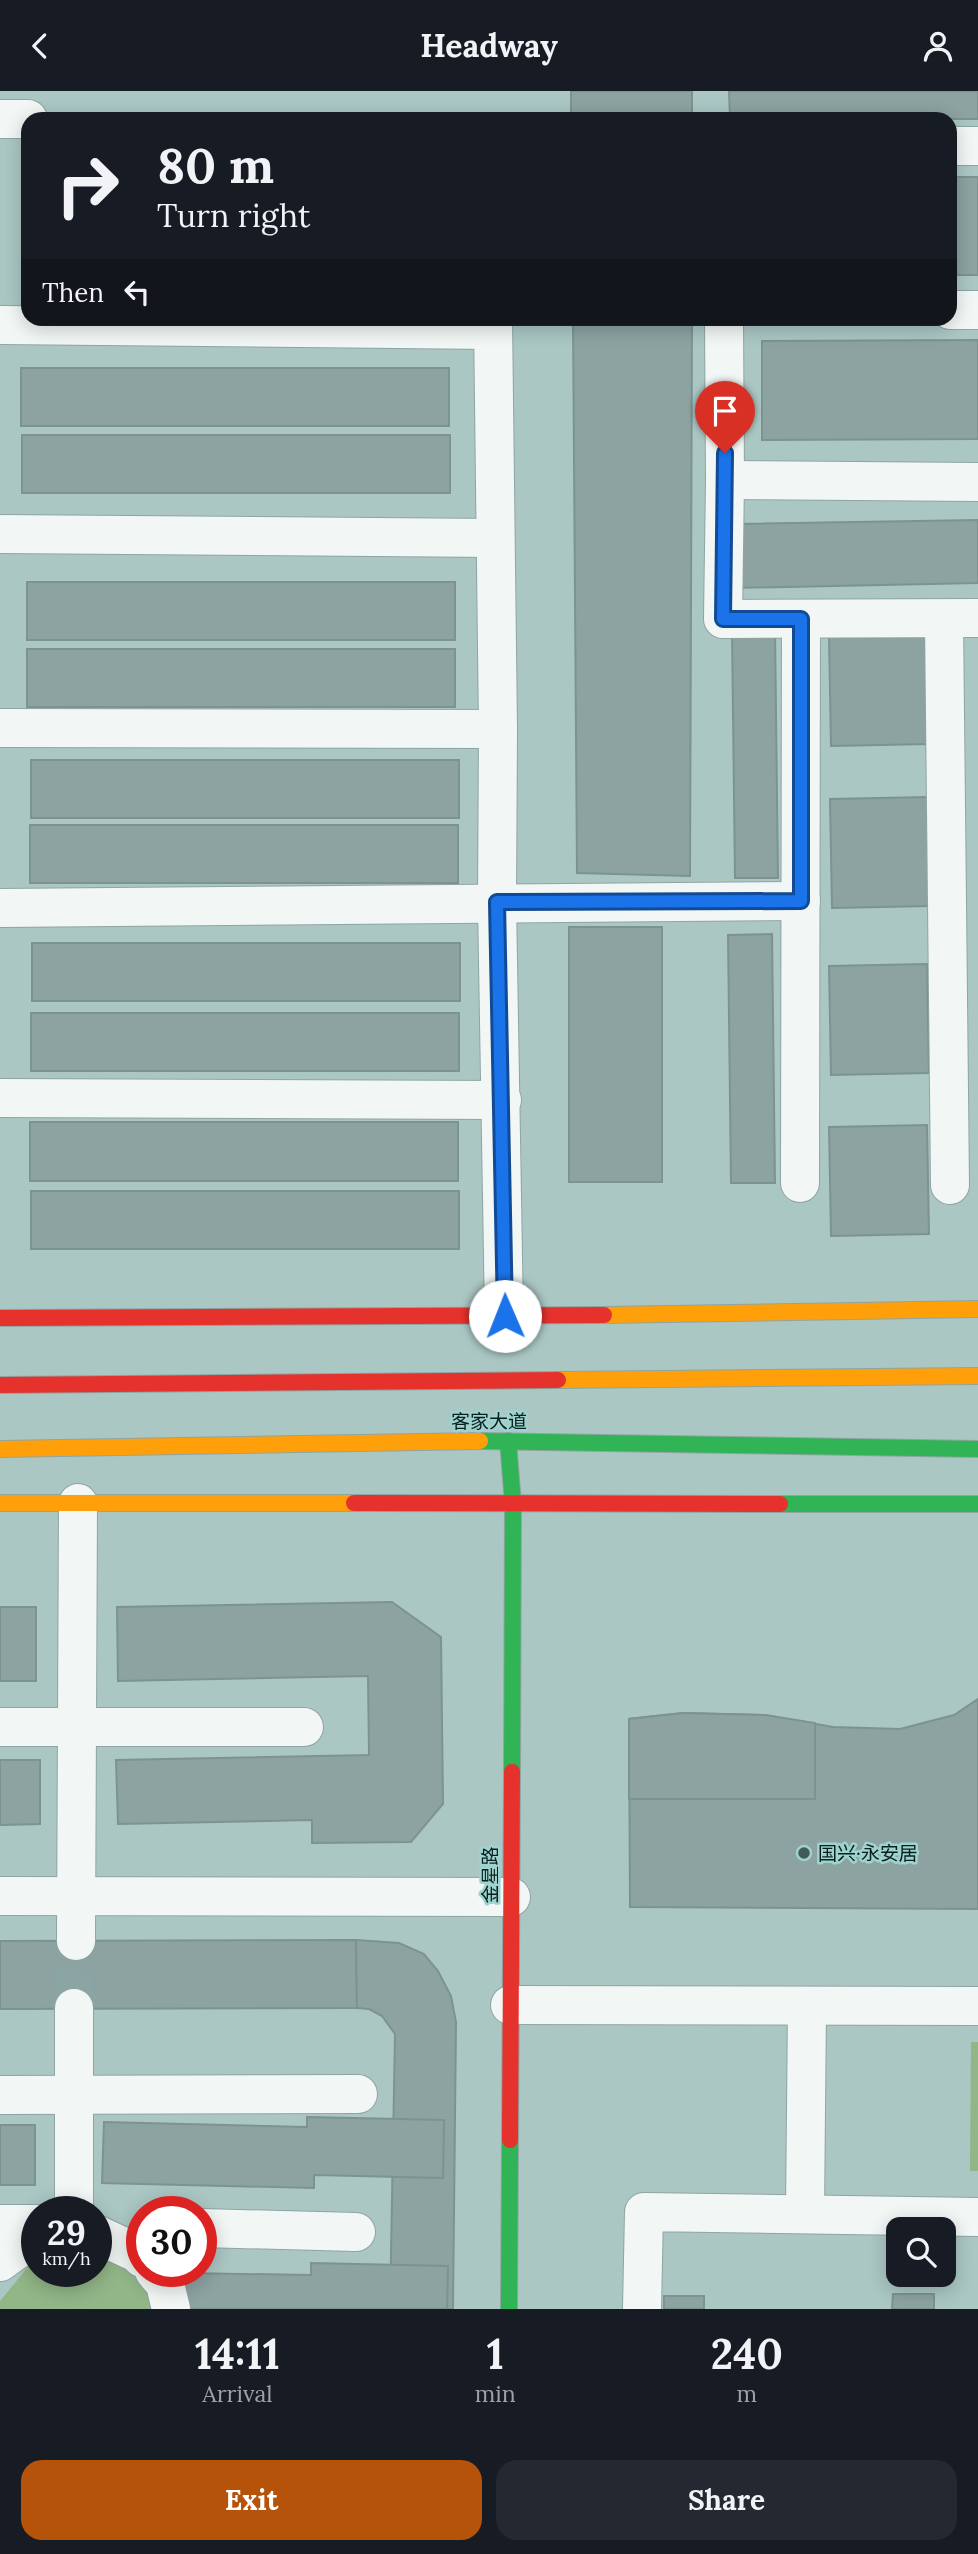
<!DOCTYPE html>
<meta charset="utf-8">
<style>
body{margin:0;font-family:Lora,"Noto Sans SC",serif;background:#242831;color:#f1f3f6;height:100vh;display:flex;flex-direction:column;font-size:26px;white-space:nowrap}
*{box-sizing:border-box;margin:0}
p{font-size:23px;color:#9ea1a6}
.icon{flex:none;width:38px;height:38px;fill:none;stroke:currentColor;stroke-width:2;stroke-linecap:round;stroke-linejoin:round}
.map{position:relative;height:2218px;overflow:hidden}
.panel{display:flex;flex-direction:column;background:#171b24;flex:1}
.panel>*{flex:none}
.hud{position:absolute;left:21px;top:21px;width:936px;height:214px;border-radius:21px;box-shadow:0 4px 18px #0003;background:#171b24;color:#f1f3f6;overflow:hidden}
.buttons{position:absolute;left:886px;top:2126px;display:grid;gap:14px}
.buttons a{display:grid;place-items:center;width:70px;height:70px;border-radius:14px;background:#171b24;box-shadow:0 4px 18px #0003;font-size:35px}
.speed{position:absolute;left:21px;top:2105px;display:flex;gap:14px;font-size:35px;font-weight:700;text-align:center}
.speed>*{display:grid;place-content:center;width:91px;height:91px;border-radius:50%;background:#171b24;box-shadow:0 4px 18px #0003;line-height:1}
.speed small{font-size:18px;font-weight:400}
.speed .limit{border:10px solid #d22;background:#fff;color:#111}
.pin{position:absolute;display:grid;place-items:center;width:60px;height:60px;color:#fff;margin:-72px -30px;border-radius:50% 50% 50% 0;rotate:-45deg;box-shadow:0 0 7px #0007}
.pin .icon{rotate:45deg}
.me{position:absolute;width:77px;margin:-38px;rotate:359deg;stroke-linejoin:round;filter:drop-shadow(0 0 5px #0008)}
.turn{display:flex;align-items:center;gap:24px;height:147px;padding:0 21px;font-size:32px}
.turn .icon{width:91px;height:91px;stroke-width:2.5}
.turn b{display:block;font-size:49px;line-height:60px}
.then{display:flex;align-items:center;height:66px;padding:0 21px;background:#0003;gap:14px;font-size:26px}
.eta{display:flex;justify-content:space-evenly;align-items:center;height:119px;text-align:center}
.eta b{font-size:42px;font-weight:700;line-height:49px}
.button{display:flex;gap:14px;margin-top:auto;padding:14px 21px}
.button a{flex:1;height:80px;border-radius:21px;background:#b45309;color:#fff;font-size:28px;font-weight:700;line-height:80px;text-align:center}
.button a+a{background:#242831;color:#f1f3f6}
header{display:flex;justify-content:space-between;align-items:center;height:91px;padding:0 21px;background:#171b24;font-size:32px;font-weight:700}
.map>svg:first-child{display:block}
</style>
<header><svg class="icon" aria-label="back" viewBox="0 0 24 24"><path d="M15 5l-7 7 7 7"/></svg>Headway<svg class="icon" aria-label="person" viewBox="0 0 24 24"><circle cx="12" cy="8" r="4"/><path d="M4 21q1-7 8-7t8 7"/></svg></header>
<div class="map">
<svg width="978" height="2218" viewBox="0 0 978 2218">
<rect width="100%" height="100%" fill="#aac7c4"/>
<g fill="#92b687">
<path d="M 971,1951 L 978,1951 L 978,2080 L 970,2080 Z"/>
<path d="M 96,2163 L 113,2169 L 147,2196 L 152,2218 L 0,2218 L 0,2210 L 28,2176 L 37,2172 L 37,2180 L 96,2180 Z"/>
</g>
<g fill="#8ca3a1" stroke="#7c9391" stroke-width="2">
<rect x="571" y="0" width="121" height="28"/>
<path d="M 729,0 L 978,0 L 978,28 L 730,28 Z"/>
<rect x="950" y="86" width="28" height="98"/>
<rect x="26" y="91" width="2" height="58"/>
<rect x="24" y="157" width="4" height="58"/>
<path d="M 573,228 L 692,228 L 690,785 L 577,782 Z"/>
<path d="M 978,249 L 978,348 L 762,349 L 762,250 Z"/>
<rect x="21" y="277" width="428" height="58"/>
<rect x="22" y="344" width="428" height="58"/>
<path d="M 978,429 L 978,492 L 733,497 L 732,433 Z"/>
<rect x="27" y="491" width="428" height="58"/>
<path d="M 775,538 L 778,787 L 735,787 L 732,539 Z"/>
<path d="M 927,544 L 929,653 L 831,655 L 829,546 Z"/>
<rect x="27" y="558" width="428" height="58"/>
<rect x="31" y="669" width="428" height="58"/>
<path d="M 927,706 L 930,815 L 832,817 L 830,708 Z"/>
<rect x="30" y="734" width="428" height="58"/>
<rect x="569" y="836" width="93" height="255"/>
<path d="M 772,843 L 775,1092 L 731,1092 L 728,844 Z"/>
<rect x="32" y="852" width="428" height="58"/>
<path d="M 927,873 L 929,982 L 831,984 L 829,875 Z"/>
<rect x="31" y="922" width="428" height="58"/>
<rect x="30" y="1031" width="428" height="59"/>
<path d="M 927,1034 L 929,1143 L 831,1145 L 829,1036 Z"/>
<rect x="31" y="1100" width="428" height="58"/>
<path d="M 392,1511 L 441,1546 L 443,1713 L 411,1751 L 312,1752 L 312,1729 L 118,1733 L 116,1669 L 369,1664 L 368,1585 L 118,1590 L 117,1516 Z"/>
<rect x="0" y="1516" width="36" height="74"/>
<path d="M 978,1608 L 978,1818 L 630,1816 L 629,1628 L 683,1622 L 765,1624 L 833,1636 L 900,1638 L 954,1624 Z"/>
<path d="M 683,1622 L 765,1624 L 815,1632 L 815,1708 L 629,1708 L 629,1628 Z"/>
<path d="M 0,1669 L 40,1669 L 40,1733 L 0,1734 Z"/>
<path d="M 356,1849 L 357,1917 L 0,1918 L 0,1850 Z"/>
<path d="M 356,1849 L 399,1852 L 424,1863 L 438,1880 L 451,1905 L 456,1931 L 453,2218 L 390,2218 L 395,1943 L 382,1925 L 369,1918 L 357,1917 Z"/>
<path d="M 307,2026 L 444,2029 L 443,2087 L 314,2084 L 314,2097 L 102,2092 L 104,2031 L 307,2036 Z"/>
<rect x="0" y="2034" width="35" height="60"/>
<path d="M 311,2172 L 448,2175 L 447,2218 L 185,2218 L 185,2182 L 311,2184 Z"/>
<path d="M 893,2203 L 934,2203 L 934,2218 L 892,2218 Z"/>
<rect x="664" y="2205" width="40" height="13"/>
</g>
<g fill="none" stroke-linecap="round" stroke-linejoin="round">
<path stroke="#8aa5a3" stroke-width="38" stroke-dasharray="38 19" stroke-linecap="butt" d="M 74,1917 L 76,1850"/>
<defs>
<g id="street">
<path d="M 0,28 L 28,28"/>
<path d="M 950,55 L 978,55"/>
<path d="M 950,219 L 978,219"/>
<path d="M 493,228 L 498,638 L 497,811 L 504,1225"/>
<path d="M 724,228 L 725,389 L 723,528 L 978,527"/>
<path d="M 0,234 L 493,239"/>
<path d="M 725,389 L 978,391"/>
<path d="M 0,443 L 495,447"/>
<path d="M 944,528 L 950,1094"/>
<path d="M 0,637 L 498,638"/>
<path d="M 0,817 L 801,810"/>
<path d="M 0,1007 L 502,1009"/>
<path d="M 800,1092 L 801,528"/>
<path d="M 0,1636 L 304,1636"/>
<path d="M 0,1805 L 511,1806"/>
<path d="M 76,1850 L 78,1412"/>
<path d="M 510,1914 L 978,1915"/>
<path d="M 0,2004 L 358,2003"/>
<path d="M 74,2121 L 74,1917"/>
<path d="M 805,2123 L 807,1915"/>
<path d="M 0,2133 L 37,2133"/>
<path d="M 201,2137 L 356,2141"/>
<path d="M 96,2143 L 137,2162 L 142,2167"/>
<path d="M 0,2171 L 29,2150 L 37,2147"/>
<path d="M 154,2180 L 165,2193 L 171,2218"/>
<path d="M 642,2218 L 644,2121 L 978,2126"/>
</g>
<g id="fast">
<path d="M 480,1350 L 978,1358"/>
<path d="M 508,1350 L 513,1413 L 512,1681"/>
<path d="M 780,1413 L 978,1413"/>
<path d="M 509,2218 L 510,2049"/>
</g>
<g id="slow">
<path d="M 604,1224 L 978,1218"/>
<path d="M 558,1289 L 978,1285"/>
<path d="M 0,1358 L 480,1350"/>
<path d="M 0,1412 L 354,1412"/>
</g>
<g id="jam">
<path d="M 0,1227 L 604,1224"/>
<path d="M 0,1294 L 558,1289"/>
<path d="M 354,1412 L 780,1413"/>
<path d="M 510,2049 L 512,1681"/>
</g>
</defs>
<use href="#street" stroke="#8fa5a3" stroke-width="40"/>
<use href="#fast" stroke="#8fa5a3" stroke-width="18"/>
<use href="#slow" stroke="#8fa5a3" stroke-width="18"/>
<use href="#jam" stroke="#8fa5a3" stroke-width="18"/>
<use href="#street" stroke="#f2f7f6" stroke-width="38"/>
<use href="#fast" stroke="#30b455" stroke-width="16"/>
<use href="#slow" stroke="#ff9f0a" stroke-width="16"/>
<use href="#jam" stroke="#e5322d" stroke-width="16"/>
</g>
<g fill="none" stroke-linecap="round" stroke-linejoin="round">
<defs>
<path id="route" d="M 505,1225 L 497,811 L 801,810 L 801,528 L 723,528 L 725,362"/>
</defs>
<use href="#route" stroke="#114b97" stroke-width="18"/>
<use href="#route" stroke="#1a73e8" stroke-width="12"/>
</g>
<circle fill="#425a58" stroke="#9ed3cf" stroke-width="2.5" cx="804" cy="1762" r="7"/>
<g text-anchor="middle" dominant-baseline="central" stroke-width="5" stroke-linejoin="round" paint-order="stroke">
<g font-size="19" fill="#0a1f1e" stroke="#9ed3cf">
<text x="489" y="1330">客家大道</text>
<text transform="translate(490 1784) rotate(-90)">金星路</text>
</g>
<g font-size="19" fill="#0a1f1e" stroke="#9ed3cf" text-anchor="start">
<text x="818" y="1762">国兴·永安居</text>
</g>
</g>
</svg>
<div class="buttons">
<a><svg class="icon" aria-label="search" viewBox="0 0 24 24"><circle cx="10" cy="10" r="6"/><path d="M15 15l6 6"/></svg></a>
</div>
<div class="speed"><div>29<small>km/h</small></div><div class="limit">30</div></div>
<div class="pin" style="left:725px;top:362px;background:#d93025"><svg class="icon" aria-label="arrive" viewBox="0 0 24 24"><path d="M6 21V4h12l-3 4 3 4H6"/></svg></div>
<svg class="me" style="left:505px;top:1225px" viewBox="-20 -20 40 40"><circle r="19" fill="#fff"/><path d="M0-13L10 11 0 6-10 11z" fill="#1a73e8"/></svg>
<div class="hud">
<div class="turn"><svg class="icon" aria-label="right" viewBox="0 0 24 24"><path d="M7 20v-9h11M14 6l5 5-5 5"/></svg><div><b>80 m</b>Turn right</div></div>
<div class="then">Then<svg class="icon" aria-label="left" viewBox="0 0 24 24"><path d="M17 20v-9H6M10 6l-5 5 5 5"/></svg></div>
</div>
</div>
<section class="panel">
<div class="eta">
<div><b>14:11</b><p>Arrival</p></div>
<div><b>1</b><p>min</p></div>
<div><b>240</b><p>m</p></div>
</div>
<div class="button"><a>Exit</a><a>Share</a></div>
</section>
